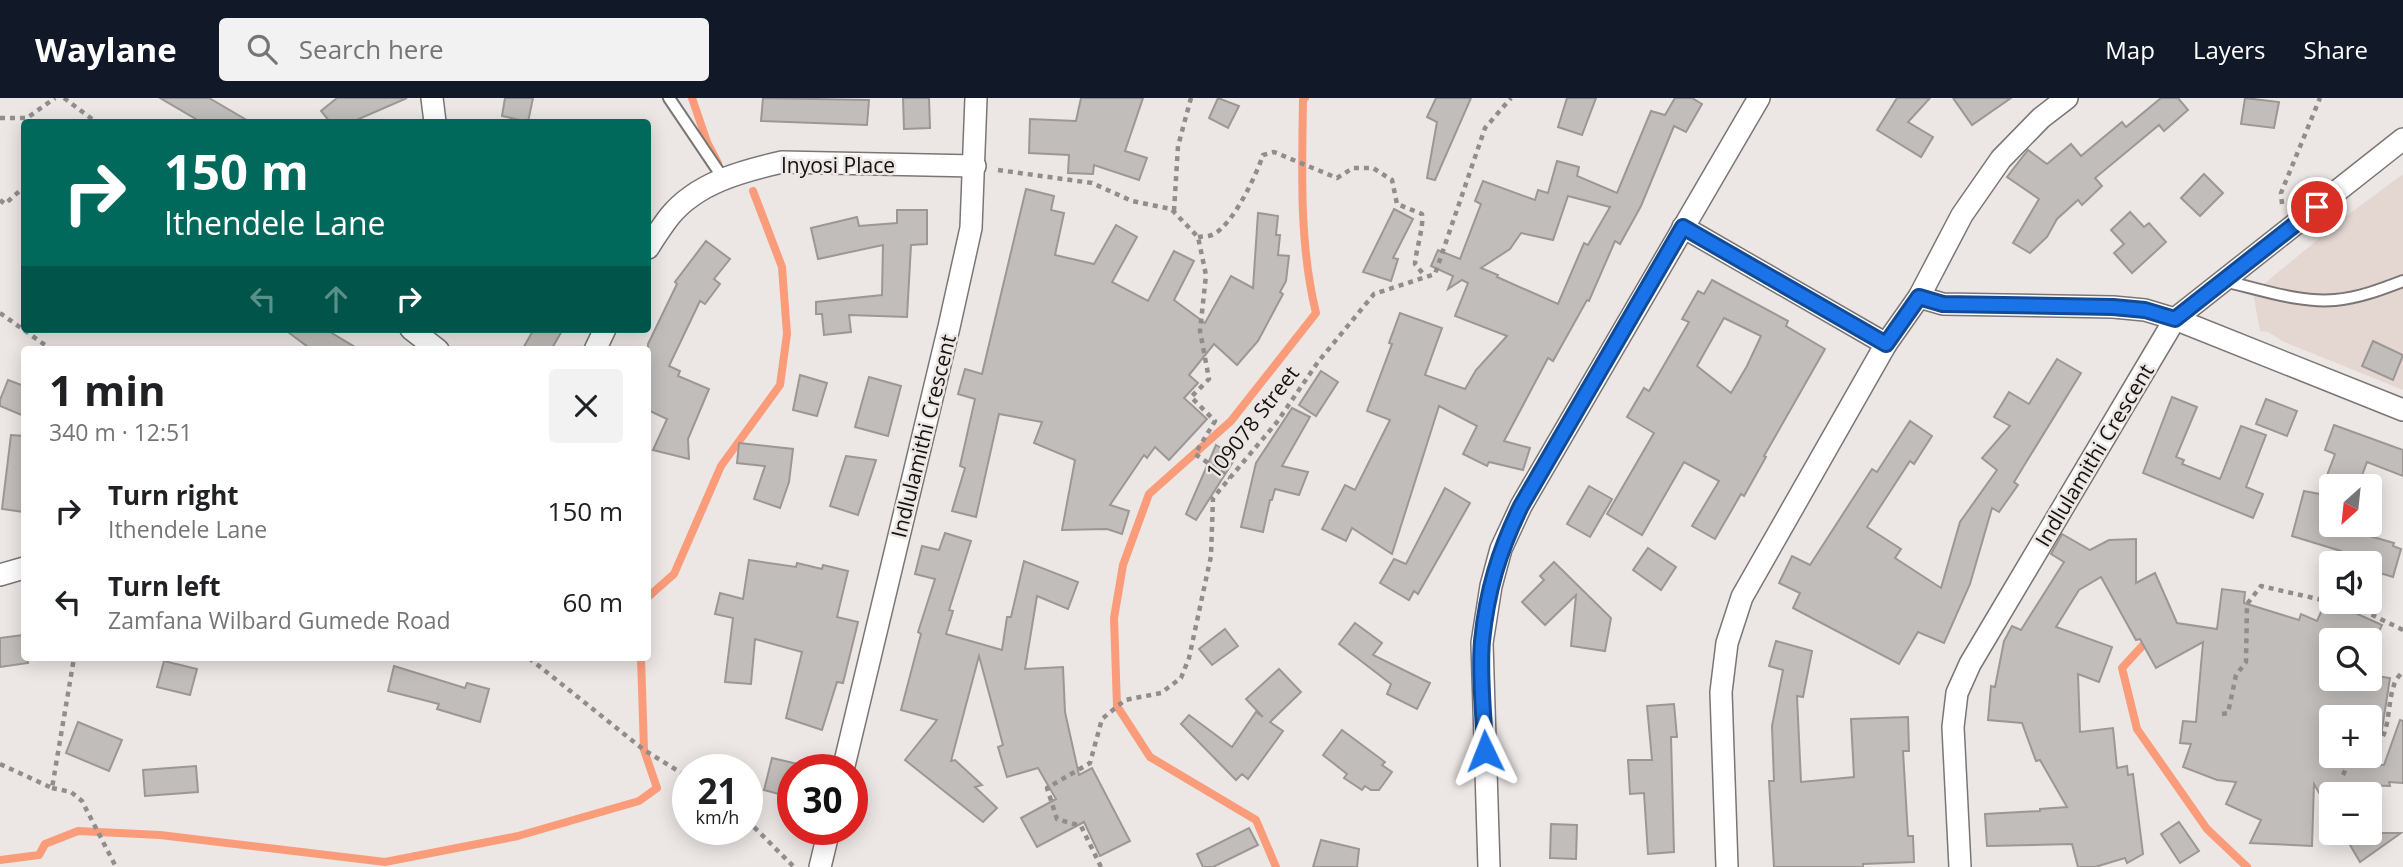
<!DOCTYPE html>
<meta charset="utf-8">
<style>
body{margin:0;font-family:"Open Sans",sans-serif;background:#f2f2f2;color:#202124;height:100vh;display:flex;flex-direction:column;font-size:26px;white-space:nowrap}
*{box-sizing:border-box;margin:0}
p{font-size:23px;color:#757577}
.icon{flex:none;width:38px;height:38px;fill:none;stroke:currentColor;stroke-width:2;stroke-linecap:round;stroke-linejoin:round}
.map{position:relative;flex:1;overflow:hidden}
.panel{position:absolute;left:21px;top:248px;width:630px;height:315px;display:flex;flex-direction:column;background:#fff;border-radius:7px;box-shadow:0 4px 18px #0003}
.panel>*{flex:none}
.guide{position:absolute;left:21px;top:21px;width:630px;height:214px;border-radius:7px;box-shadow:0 4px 18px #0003;background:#00695c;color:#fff;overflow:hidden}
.needle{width:46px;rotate:207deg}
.tools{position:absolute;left:2319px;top:376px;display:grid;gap:14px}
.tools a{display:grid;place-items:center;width:63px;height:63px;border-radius:7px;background:#fff;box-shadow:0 4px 18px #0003;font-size:35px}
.speed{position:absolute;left:672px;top:656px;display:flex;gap:14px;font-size:35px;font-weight:700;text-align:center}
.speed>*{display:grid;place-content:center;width:91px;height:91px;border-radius:50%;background:#fff;box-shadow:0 4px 18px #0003;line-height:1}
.speed small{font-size:18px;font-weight:400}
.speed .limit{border:10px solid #d22;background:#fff;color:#111}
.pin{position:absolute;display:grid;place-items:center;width:60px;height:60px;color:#fff;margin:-30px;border:4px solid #fff;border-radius:50%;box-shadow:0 2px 7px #0007}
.me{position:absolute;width:77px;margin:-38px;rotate:358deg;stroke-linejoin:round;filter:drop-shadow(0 0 5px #0008)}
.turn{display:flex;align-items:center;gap:24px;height:147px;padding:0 28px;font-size:32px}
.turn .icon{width:91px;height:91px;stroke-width:2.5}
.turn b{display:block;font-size:49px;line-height:60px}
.lanes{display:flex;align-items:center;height:66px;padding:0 28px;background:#0003;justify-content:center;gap:35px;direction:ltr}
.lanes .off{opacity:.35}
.round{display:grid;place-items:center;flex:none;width:74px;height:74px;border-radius:7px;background:#f2f2f2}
.summary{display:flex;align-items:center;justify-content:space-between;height:119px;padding:0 28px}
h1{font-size:42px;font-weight:700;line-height:52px}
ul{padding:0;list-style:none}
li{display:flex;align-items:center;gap:21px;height:91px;padding:0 28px}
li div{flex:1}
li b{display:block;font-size:26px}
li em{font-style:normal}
header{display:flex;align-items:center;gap:42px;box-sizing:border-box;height:98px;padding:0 35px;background:#111827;color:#fff}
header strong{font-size:33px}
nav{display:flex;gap:38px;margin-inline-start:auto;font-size:24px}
.search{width:490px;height:63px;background:#f2f2f2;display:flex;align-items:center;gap:18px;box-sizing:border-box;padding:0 24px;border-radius:7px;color:#757577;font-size:26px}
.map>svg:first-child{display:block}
</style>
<header>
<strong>Waylane</strong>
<div class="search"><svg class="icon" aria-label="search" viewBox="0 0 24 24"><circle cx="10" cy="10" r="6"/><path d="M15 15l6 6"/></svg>Search here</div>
<nav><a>Map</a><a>Layers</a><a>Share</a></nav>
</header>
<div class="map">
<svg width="2403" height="769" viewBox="0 0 2403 769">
<rect width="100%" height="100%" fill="#ece7e5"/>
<path fill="#e4d7d2" d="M 2403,76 L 2403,292 L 2284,244 L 2268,234 L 2260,233 L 2253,195 L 2345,119 Z"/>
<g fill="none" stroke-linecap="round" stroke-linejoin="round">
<g stroke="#fa9c7a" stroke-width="8">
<path d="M 692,0 L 707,44 L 718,65"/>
<path d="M 648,499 L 674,476 L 721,368 L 780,287 L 787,236 L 782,169 L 753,93"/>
<path d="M 2144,546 L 2122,570 L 2137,631 L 2207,731 L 2247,769"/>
<path d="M 0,762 L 39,757 L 45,746 L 78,733 L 160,737 L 385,764 L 518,738 L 639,703 L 657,690 L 644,652 L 641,560"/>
<path d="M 1276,769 L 1256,722 L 1150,659 L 1117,608 L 1114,520 L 1123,467 L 1149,396 L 1231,323 L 1316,215 C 1299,145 1302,74 1303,2 L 1305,0"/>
</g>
</g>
<g fill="#c1bdbb" stroke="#9c9795" stroke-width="2" fill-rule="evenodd">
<path d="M 160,0 L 209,0 L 250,24 L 201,24 Z"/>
<path d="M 337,0 L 407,0 L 352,24 L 330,24 L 321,13 Z"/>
<path d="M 505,0 L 533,0 L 528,24 L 502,18 Z"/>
<path d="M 763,0 L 869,2 L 867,27 L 761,23 Z"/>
<path d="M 903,0 L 929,0 L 930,30 L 904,31 Z"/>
<path d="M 1081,0 L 1143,0 L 1125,53 L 1147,60 L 1139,82 L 1094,67 L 1093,76 L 1068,75 L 1069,57 L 1029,55 L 1030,21 L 1076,23 Z"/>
<path d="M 1218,0 L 1239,8 L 1228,30 L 1209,20 Z"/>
<path d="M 1436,0 L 1471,0 L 1435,82 L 1427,80 L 1437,24 L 1427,19 Z"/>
<path d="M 1567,0 L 1596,0 L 1582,37 L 1558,29 Z"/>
<path d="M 1675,0 L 1692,0 L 1702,6 L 1686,34 L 1674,28 L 1641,108 L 1620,146 L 1615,143 L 1589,203 L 1587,202 L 1553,263 L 1548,260 L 1504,343 L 1530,350 L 1523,372 L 1489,364 L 1487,368 L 1463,356 L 1477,328 L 1439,308 L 1392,456 L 1352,430 L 1346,443 L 1322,431 L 1345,387 L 1355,392 L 1390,322 L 1367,313 L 1392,246 L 1389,245 L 1400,215 L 1442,230 L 1425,277 L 1465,291 L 1476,272 L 1507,238 L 1455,218 L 1468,185 L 1462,182 L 1448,191 L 1453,178 L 1431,168 L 1438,152 L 1460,161 L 1481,106 L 1475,103 L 1483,83 L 1535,102 L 1538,92 L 1548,95 L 1557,63 L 1579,69 L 1577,78 L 1617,95 L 1651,13 L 1665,17 ZM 1568,98 L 1610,109 L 1588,147 L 1584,145 L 1558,206 L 1497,179 L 1498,177 L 1481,170 L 1510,151 L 1521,135 L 1553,142 Z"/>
<path d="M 1897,0 L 1930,0 L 1908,24 L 1933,39 L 1921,59 L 1877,32 Z"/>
<path d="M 1953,0 L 2011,0 L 1972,27 Z"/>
<path d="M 2161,0 L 2178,0 L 2188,12 L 2164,33 L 2159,27 L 2095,80 L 2102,88 L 2082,107 L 2078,102 L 2057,121 L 2047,139 L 2030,155 L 2013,145 L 2039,101 L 2007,79 L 2028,52 L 2047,66 L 2071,46 L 2081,58 L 2122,24 L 2126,29 Z"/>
<path d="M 2245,0 L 2279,4 L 2274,30 L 2241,26 Z"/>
<path d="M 2204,76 L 2223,95 L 2200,118 L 2181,100 Z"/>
<path d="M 1026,91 L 1054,98 L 1051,112 L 1064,115 L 1055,157 L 1094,166 L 1116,127 L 1137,139 L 1112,184 L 1148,203 L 1174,153 L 1194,163 L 1174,202 L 1205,225 L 1231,178 L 1253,190 L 1258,115 L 1278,118 L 1276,137 L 1280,137 L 1278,157 L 1289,158 L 1286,183 L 1280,194 L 1283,196 L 1258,243 L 1237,267 L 1214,246 L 1189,277 L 1198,285 L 1184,300 L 1207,321 L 1169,362 L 1155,349 L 1147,360 L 1144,357 L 1110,407 L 1129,413 L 1122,436 L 1107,431 L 1062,432 L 1075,362 L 1034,345 L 1042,324 L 999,316 L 976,419 L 952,413 L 965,370 L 960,368 L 975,301 L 958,296 L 965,271 L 982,276 Z"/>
<path d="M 1394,111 L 1413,121 L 1393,160 L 1398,161 L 1391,183 L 1363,174 Z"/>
<path d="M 897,112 L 927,112 L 927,146 L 911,147 L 907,219 L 849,217 L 851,234 L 824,237 L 822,216 L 816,216 L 816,204 L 882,197 L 883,147 L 818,161 L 811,130 L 857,119 L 859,128 L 897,125 Z"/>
<path d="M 2130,114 L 2144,129 L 2149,125 L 2166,144 L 2132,175 L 2114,155 L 2124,146 L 2111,132 Z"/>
<path d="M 706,143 L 730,161 L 714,181 L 720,186 L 705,206 L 700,203 L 669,268 L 680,273 L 678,278 L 709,291 L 688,341 L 689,361 L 653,352 L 667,321 L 648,312 L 648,246 L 677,186 L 675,184 Z"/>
<path d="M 1712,182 L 1788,223 L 1786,228 L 1825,251 L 1764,358 L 1766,359 L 1744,398 L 1741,396 L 1715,441 L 1692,428 L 1719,383 L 1684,364 L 1642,437 L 1607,416 L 1654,335 L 1627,319 L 1644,290 L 1649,293 L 1689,224 L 1682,221 L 1698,193 L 1704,196 ZM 1724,220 L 1761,238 L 1747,268 L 1731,295 L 1697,268 Z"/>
<path d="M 284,231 L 325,231 L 360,252 L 312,252 Z"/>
<path d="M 534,231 L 563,231 L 551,252 L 522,252 Z"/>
<path d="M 2373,243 L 2403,257 L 2393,282 L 2362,268 Z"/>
<path d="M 2057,261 L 2081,275 L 2014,384 L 2018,387 L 1999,414 L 1992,410 L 1970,486 L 1944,545 L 1918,534 L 1899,566 L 1793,510 L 1800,495 L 1779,485 L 1792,458 L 1810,467 L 1872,371 L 1877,374 L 1910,323 L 1932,338 L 1914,366 L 1910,363 L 1867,429 L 1901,451 L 1895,460 L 1941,490 L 1960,424 L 1997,372 L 1982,360 L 2010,328 L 1994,319 L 2009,294 L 2029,306 Z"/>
<path d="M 1321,273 L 1338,284 L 1316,318 L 1299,307 Z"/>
<path d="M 800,277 L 827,285 L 817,318 L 793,312 Z"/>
<path d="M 869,279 L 901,288 L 888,338 L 855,329 Z"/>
<path d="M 8,282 L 24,288 L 24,318 L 0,308 L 0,302 Z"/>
<path d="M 2172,299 L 2197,309 L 2176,359 L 2184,362 L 2182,366 L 2220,381 L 2241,328 L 2266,337 L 2246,389 L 2263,396 L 2253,420 L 2143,375 Z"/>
<path d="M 2266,301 L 2297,313 L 2287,338 L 2256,326 Z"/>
<path d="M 1292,310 L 1310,319 L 1282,368 L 1308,374 L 1299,397 L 1275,391 L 1272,402 L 1270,402 L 1263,434 L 1241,429 L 1256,365 Z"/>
<path d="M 2334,327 L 2403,352 L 2403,378 L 2367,364 L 2358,388 L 2323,388 L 2335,356 L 2325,352 Z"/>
<path d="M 11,337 L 24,338 L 24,414 L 2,411 Z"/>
<path d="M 739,345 L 793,351 L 789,384 L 780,410 L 754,401 L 765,368 L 737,365 Z"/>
<path d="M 1216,347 L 1236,359 L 1196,422 L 1186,416 Z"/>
<path d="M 846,358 L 876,362 L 858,417 L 830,408 Z"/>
<path d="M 1589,388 L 1612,401 L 1590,439 L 1567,426 Z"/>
<path d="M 1445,390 L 1470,405 L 1418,496 L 1414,493 L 1409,502 L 1380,485 L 1394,461 L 1406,466 Z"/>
<path d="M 2304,393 L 2331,398 L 2331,427 L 2394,445 L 2393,448 L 2401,451 L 2393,479 L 2370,472 L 2370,466 L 2337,466 L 2341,453 L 2292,438 Z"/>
<path d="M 945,435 L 971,443 L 949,512 L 953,513 L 946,536 L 1002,552 L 1007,519 L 1011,519 L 1024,463 L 1078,484 L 1068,511 L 1037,498 L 1025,571 L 1063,569 L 1065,614 L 1079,677 L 1092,670 L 1130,743 L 1100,758 L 1084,724 L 1037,749 L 1021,720 L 1056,701 L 1038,670 L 1007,679 L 998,649 L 1003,647 L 979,558 L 951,663 L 955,662 L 982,687 L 975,689 L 997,710 L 983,724 L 905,662 L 937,622 L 901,612 L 921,536 L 918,534 L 935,481 L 915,476 L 922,448 L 939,452 Z"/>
<path d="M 2062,436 L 2090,452 L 2109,442 L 2136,441 L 2136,485 L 2155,475 L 2177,525 L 2217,531 L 2222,491 L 2245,494 L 2244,505 L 2299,522 L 2301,516 L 2317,523 L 2331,492 L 2331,504 L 2382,527 L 2375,542 L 2331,542 L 2331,581 L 2370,581 L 2370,577 L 2390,580 L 2381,638 L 2370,637 L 2370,620 L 2327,620 L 2324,664 L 2384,667 L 2400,622 L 2403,623 L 2403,685 L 2389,684 L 2390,688 L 2322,686 L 2321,698 L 2314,686 L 2312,748 L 2250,745 L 2261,722 L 2226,706 L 2236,684 L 2217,682 L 2183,669 L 2191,646 L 2180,645 L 2183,623 L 2196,624 L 2203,544 L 2156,570 L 2140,541 L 2136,542 L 2101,479 L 2079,492 L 2056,529 L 2112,549 L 2099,584 L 2078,576 L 2080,634 L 2113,630 L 2117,670 L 2127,668 L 2128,677 L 2133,676 L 2143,756 L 2127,765 L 2125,760 L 2095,769 L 2078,769 L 2072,746 L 1987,748 L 1985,716 L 2040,713 L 2040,711 L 2067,709 L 2040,662 L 2036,663 L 2022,625 L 1988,622 L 1991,588 L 1995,589 L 2004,543 L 2012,528 L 2021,532 L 2064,464 L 2051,456 Z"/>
<path d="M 1648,450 L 1676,469 L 1661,492 L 1633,472 Z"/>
<path d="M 749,462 L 796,469 L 797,465 L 822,471 L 823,467 L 848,473 L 837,519 L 858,524 L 843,585 L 837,584 L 822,632 L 786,620 L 802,554 L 755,541 L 751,586 L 725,584 L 733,520 L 715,516 L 720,495 L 743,501 Z"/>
<path d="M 1554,464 L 1611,520 L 1605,553 L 1571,548 L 1576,497 L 1545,527 L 1522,504 L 1544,482 L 1540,478 Z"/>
<path d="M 1355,525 L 1382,545 L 1373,557 L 1430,585 L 1417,611 L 1387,596 L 1391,586 L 1339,546 Z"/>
<path d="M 1225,531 L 1238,548 L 1212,567 L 1199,551 Z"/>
<path d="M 24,537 L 24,560 L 27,560 L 28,565 L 0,569 L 0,540 Z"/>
<path d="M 1776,543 L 1812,553 L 1803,599 L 1797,598 L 1801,684 L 1854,679 L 1851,621 L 1908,619 L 1909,653 L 1903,653 L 1908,738 L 1913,738 L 1914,764 L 1863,766 L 1863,769 L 1774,769 L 1769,683 L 1774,683 L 1772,628 L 1783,572 L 1769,568 Z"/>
<path d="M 164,563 L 197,571 L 190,597 L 157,589 Z"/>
<path d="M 394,568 L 465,590 L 467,585 L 489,591 L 480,624 L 437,611 L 439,606 L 388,593 Z"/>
<path d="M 1279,571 L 1301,594 L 1270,624 L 1283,633 L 1248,681 L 1242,676 L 1236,682 L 1181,626 L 1189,617 L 1232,649 L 1256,614 L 1263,619 L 1246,601 Z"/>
<path d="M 1674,606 L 1677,639 L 1671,639 L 1674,754 L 1648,756 L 1644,695 L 1630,696 L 1628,662 L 1652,662 L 1647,608 Z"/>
<path d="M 78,624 L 122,642 L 109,673 L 66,655 Z"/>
<path d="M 1342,632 L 1385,664 L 1382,667 L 1392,674 L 1379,692 L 1371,692 L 1365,688 L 1362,692 L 1344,680 L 1347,676 L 1323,657 Z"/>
<path d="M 772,660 L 798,666 L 797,672 L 793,672 L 790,699 L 764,692 Z"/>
<path d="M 196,668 L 198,694 L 145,698 L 143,672 Z"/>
<path d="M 2179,724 L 2199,753 L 2180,765 L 2161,736 Z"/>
<path d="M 1551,726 L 1577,727 L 1576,761 L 1550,760 Z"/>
<path d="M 1249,730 L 1258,747 L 1213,769 L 1203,769 L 1197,756 Z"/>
<path d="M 2343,735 L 2401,735 L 2360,764 Z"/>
<path d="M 1321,742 L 1359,751 L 1357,769 L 1313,769 Z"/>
</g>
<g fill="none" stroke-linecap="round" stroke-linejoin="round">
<defs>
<g id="service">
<path d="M 669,0 L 723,80"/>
<path d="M 2224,183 C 2260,191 2298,205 2335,202 C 2359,200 2382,191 2403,183"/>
</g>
<g id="minor">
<path d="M 432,0 L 435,24"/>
<path d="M 1683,129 L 1886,246"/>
<path d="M 648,150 C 655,139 662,128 670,118 C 697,85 742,73 782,64 L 975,68"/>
<path d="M 1919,199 L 1943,206 L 2113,209 L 2145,212 L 2175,221 L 2403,312"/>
<path d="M 411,231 L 438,252"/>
<path d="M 595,252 L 605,231"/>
<path d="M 0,477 L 24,470"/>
<path d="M 843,672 L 949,229 L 971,130 L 976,0"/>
<path d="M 820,769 L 829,732"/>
<path d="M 1489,769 L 1482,545 L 1491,488 L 1501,451 L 1521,408 L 1759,0"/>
<path d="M 1727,769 L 1721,594 L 1727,545 L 1742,499 L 1886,246 L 1919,199 L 1962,117 L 2001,61 L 2041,20 L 2067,0"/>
<path d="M 1960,769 L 1953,629 L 1957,595 L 1970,566 L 2175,221 L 2403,41"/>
</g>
</defs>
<use href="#service" stroke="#7b7675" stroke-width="14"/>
<use href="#minor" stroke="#7b7675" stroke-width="24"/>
<g stroke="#918d8c" stroke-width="4.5" stroke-dasharray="5 5" stroke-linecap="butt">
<path d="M 64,0 L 96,24"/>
<path d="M 0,20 L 27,20 L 55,0"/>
<path d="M 998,72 L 1092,85 L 1132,103 L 1171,111 L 1174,114 L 1198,139 L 1206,177 L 1200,233 L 1209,281 L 1191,299 L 1215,323 L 1195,356 L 1230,380"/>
<path d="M 0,102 L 5,106 L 24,89"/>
<path d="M 2282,106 L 2281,95 L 2320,0"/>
<path d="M 1174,113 L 1178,48 L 1191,0"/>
<path d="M 1198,139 C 1203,138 1209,139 1214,136 C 1233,126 1256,78 1263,57 L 1274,54 L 1337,80 L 1353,70 L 1373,70 L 1392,82 L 1397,106 L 1422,116 C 1424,129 1416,151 1415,166 L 1424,177"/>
<path d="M 0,215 L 52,252"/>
<path d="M 2334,504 L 2352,507 L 2403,532"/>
<path d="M 529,560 L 644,652 L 688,679"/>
<path d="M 2222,616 L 2228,615 L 2236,577 L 2246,564 L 2247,506 L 2261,488 L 2331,504"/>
<path d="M 2370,653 C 2392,640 2386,609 2394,587 C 2395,582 2400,577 2403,573"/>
<path d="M 0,666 L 52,690 L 74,560"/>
<path d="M 2343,677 L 2352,658"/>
<path d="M 52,690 L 71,694 L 82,703 L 116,769"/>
<path d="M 747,722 L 794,769"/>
<path d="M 1101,769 L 1081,728 L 1057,721 L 1047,690 L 1090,665 L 1102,621 L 1125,602 L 1161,595 L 1181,580 L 1189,560 L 1211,458 L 1213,400 L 1277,324 L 1318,264 L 1374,196 L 1435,176 L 1485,30 L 1511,0"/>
</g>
<use href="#service" stroke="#fff" stroke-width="10"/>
<use href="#minor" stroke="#fff" stroke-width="21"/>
</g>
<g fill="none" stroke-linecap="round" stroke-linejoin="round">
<defs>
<path id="route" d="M 1485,653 C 1484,617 1479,579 1482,543 C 1487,493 1499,453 1521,408 L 1683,129 L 1886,246 L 1919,199 L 1943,206 L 2113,209 L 2145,212 L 2175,221 L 2317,109"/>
</defs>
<use href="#route" stroke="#114b97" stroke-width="18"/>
<use href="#route" stroke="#1a73e8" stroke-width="12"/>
</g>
<g text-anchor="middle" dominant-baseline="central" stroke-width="5" stroke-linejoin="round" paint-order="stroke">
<g font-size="21" fill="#141211" stroke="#ece7e5">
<text x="838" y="67">Inyosi Place</text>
<text transform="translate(1252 324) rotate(-52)">109078 Street</text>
<text transform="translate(923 338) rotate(-76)">Indlulamithi Crescent</text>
<text transform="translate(2094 357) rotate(-59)">Indlulamithi Crescent</text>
</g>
</g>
</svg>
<div class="tools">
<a><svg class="needle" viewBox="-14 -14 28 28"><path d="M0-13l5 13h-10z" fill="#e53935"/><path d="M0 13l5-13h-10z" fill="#757577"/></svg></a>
<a><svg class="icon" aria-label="sound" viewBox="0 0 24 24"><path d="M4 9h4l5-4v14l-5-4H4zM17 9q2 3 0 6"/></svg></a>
<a><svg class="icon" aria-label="search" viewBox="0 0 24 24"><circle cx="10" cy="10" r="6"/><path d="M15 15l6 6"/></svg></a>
<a>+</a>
<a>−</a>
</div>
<div class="speed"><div>21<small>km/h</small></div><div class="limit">30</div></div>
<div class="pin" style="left:2317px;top:109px;background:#d93025"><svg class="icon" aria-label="arrive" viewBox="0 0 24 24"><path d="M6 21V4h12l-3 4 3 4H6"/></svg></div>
<svg class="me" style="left:1485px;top:653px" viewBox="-20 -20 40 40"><path d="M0-17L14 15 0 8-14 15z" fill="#1a73e8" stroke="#fff" stroke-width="4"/></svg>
<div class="guide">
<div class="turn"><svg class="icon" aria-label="right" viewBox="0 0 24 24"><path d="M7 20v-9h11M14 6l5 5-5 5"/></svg><div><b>150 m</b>Ithendele Lane</div></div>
<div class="lanes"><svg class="icon off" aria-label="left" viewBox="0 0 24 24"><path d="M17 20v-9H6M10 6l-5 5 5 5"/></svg><svg class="icon off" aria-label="ahead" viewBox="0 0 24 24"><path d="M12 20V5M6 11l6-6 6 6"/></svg><svg class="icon" aria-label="right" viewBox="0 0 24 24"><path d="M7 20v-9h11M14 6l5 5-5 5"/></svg></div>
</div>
<section class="panel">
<div class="summary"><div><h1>1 min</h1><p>340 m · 12:51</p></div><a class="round"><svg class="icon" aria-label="close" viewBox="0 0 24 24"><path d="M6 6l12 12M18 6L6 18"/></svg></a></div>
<ul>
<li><svg class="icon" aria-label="right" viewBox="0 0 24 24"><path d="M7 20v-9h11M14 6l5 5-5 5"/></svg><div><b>Turn right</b><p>Ithendele Lane</p></div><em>150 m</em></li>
<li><svg class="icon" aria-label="left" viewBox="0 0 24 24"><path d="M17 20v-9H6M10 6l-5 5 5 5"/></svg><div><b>Turn left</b><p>Zamfana Wilbard Gumede Road</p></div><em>60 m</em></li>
</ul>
</section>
</div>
